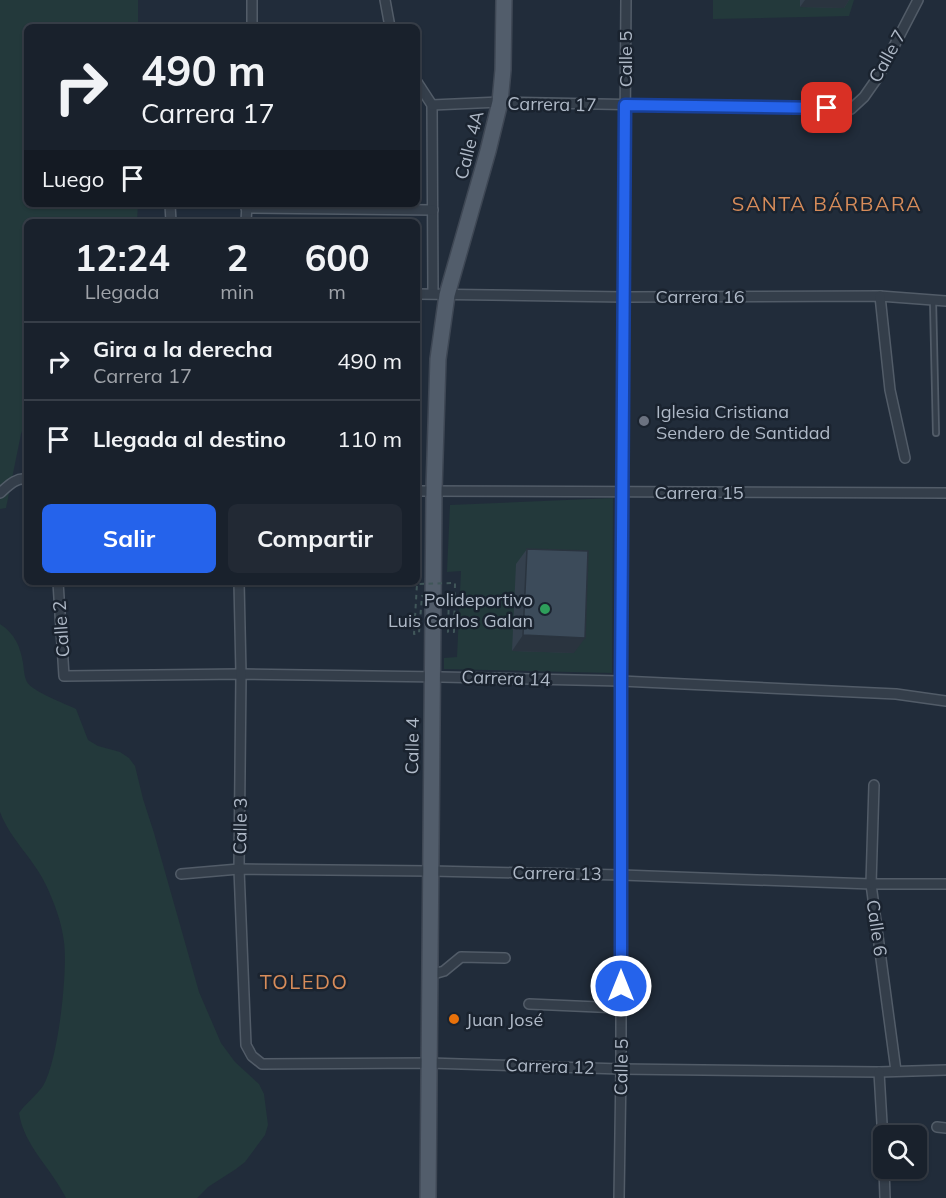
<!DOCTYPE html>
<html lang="es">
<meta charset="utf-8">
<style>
body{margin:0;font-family:Mulish,sans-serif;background:#222934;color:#f1f3f6;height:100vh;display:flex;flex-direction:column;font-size:22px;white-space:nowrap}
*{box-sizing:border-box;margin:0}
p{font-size:20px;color:#9fa3a9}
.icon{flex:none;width:33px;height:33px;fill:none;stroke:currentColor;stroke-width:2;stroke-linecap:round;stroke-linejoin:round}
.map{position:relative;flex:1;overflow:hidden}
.panel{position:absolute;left:24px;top:219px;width:396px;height:366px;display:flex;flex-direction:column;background:#19212c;border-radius:9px;box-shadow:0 2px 4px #0004,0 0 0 2px #373e48}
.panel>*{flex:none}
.guide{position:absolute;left:24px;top:24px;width:396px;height:183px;border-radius:9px;box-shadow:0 2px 4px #0004,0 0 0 2px #373e48;background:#19212c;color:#f1f3f6;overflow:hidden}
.buttons{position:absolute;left:873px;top:1125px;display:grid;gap:12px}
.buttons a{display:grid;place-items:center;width:54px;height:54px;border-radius:9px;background:#19212c;box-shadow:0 2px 4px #0004,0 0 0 2px #373e48;font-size:30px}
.pin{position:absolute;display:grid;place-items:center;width:51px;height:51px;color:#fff;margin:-26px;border-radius:12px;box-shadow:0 3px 9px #0006}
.me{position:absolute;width:66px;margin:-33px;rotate:0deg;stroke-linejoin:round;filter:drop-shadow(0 0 4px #0008)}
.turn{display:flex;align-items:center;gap:21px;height:126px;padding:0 18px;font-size:27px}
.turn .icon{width:78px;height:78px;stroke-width:2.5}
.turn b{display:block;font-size:42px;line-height:51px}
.then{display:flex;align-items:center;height:57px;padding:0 18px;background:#0003;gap:12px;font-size:22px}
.eta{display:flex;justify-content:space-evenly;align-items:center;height:102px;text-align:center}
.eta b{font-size:36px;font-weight:700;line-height:42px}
.action{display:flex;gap:12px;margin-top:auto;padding:12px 18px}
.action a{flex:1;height:69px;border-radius:9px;background:#2563eb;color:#fff;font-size:24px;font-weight:700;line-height:69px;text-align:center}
.action a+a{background:#222934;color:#f1f3f6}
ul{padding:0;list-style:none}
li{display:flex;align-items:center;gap:18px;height:78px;padding:0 18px;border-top:2px solid #373e48}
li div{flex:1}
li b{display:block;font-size:22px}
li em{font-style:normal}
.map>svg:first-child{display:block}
</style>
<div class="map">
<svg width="946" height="1198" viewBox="0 0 946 1198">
<rect width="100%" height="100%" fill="#212c3a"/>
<g fill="#23393b">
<path d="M 0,0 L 138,0 L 138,27 L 27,27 L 27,204 L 138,204 L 137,222 L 27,222 L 27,418 L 21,434 L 6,508 L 0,509 Z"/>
<path d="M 713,0 L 854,0 L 849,16 L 713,19 Z"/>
<path d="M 613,498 L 612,673 L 444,669 L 444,658 L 457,657 L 461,571 L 447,572 L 450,505 Z"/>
<path d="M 0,624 C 15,634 20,646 23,663 C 24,669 24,676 27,682 C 33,692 64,703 76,709 L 88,740 L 98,746 L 120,752 L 129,758 L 135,766 L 143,799 L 154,833 L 199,992 L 221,1043 L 235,1062 L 259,1084 L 264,1094 L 268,1125 L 265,1135 L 245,1162 L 236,1169 L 208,1187 L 197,1198 L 66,1198 C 52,1169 24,1146 19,1113 C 26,1103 37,1095 43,1086 C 58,1062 68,971 64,942 C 62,923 54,902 46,885 C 34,859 10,839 0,812 Z"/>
</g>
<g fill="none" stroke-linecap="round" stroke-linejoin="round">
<defs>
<path id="lane" d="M 933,300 L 936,433"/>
<g id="street">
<path d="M 385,0 L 390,27"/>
<path d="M 252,27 L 252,0"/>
<path d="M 417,82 L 432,105 L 433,293"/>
<path d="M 432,105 L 500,102 L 851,109 L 864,97 L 878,77 L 918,0"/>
<path d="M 170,204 L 171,222"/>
<path d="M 246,208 L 433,210"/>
<path d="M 246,222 L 247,204"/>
<path d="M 417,294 L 624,297 L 880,296 L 946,301"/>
<path d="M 880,296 L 890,390 L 905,458"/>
<path d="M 417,491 L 946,493"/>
<path d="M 0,493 C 8,486 16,477 27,479"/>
<path d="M 58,582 L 64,676 L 241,674 L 441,677 L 621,681 L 896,694 L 946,701"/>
<path d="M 239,582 L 241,674 L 239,869 L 246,1045 L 252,1056 L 262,1064 L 429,1063 L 621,1069 L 879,1072 L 946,1070"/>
<path d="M 874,785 L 871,884 L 896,1071"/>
<path d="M 181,874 L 239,869 L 431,871 L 622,875 L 871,884 L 946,884"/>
<path d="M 430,975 L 444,971 L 461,957 L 505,958"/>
<path d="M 529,1004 L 621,1008"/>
<path d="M 879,1072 L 884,1158"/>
<path d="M 937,1127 L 946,1128"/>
<path d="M 884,1168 L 885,1198"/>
<path d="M 619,1198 L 621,1069 L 621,681 L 626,0"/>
</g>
<path id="primary" d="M 428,1198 L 434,491 L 438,359 L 447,295 L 488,151 L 500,102 L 503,70 L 504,0"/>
</defs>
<use href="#lane" stroke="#525c68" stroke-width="8"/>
<use href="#street" stroke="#525c68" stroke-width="12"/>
<use href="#primary" stroke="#3e4754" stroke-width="18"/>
<use href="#lane" stroke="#343e4a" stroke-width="4.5"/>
<use href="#street" stroke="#343e4a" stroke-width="9"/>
<use href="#primary" stroke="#525d6b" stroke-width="15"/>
<path stroke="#405659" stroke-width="2" stroke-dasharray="4.5 4.5" stroke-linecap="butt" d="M 426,597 L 422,596 L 419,633 L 414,634 L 417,584 L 455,583 L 454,632 L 448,632 L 449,594 L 443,595"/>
</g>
<g fill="#34404d">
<path d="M 800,0 L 849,0 L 844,8 L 800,7 Z"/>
<path d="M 527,549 L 574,653 L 512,651 L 516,564 Z"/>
</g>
<g fill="#2a343f">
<path d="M 805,0 L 849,0 L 844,8 L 800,7 Z"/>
<path d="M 523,635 L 585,638 L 574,653 L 512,651 Z"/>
</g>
<path fill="#3c4b5a" stroke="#2a343f" stroke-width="1.5" d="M 527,549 L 588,551 L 585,638 L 523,635 Z"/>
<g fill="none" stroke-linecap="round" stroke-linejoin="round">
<defs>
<path id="route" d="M 621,986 L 621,681 L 625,105 L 827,108"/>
</defs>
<use href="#route" stroke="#184099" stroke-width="15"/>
<use href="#route" stroke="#2563eb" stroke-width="10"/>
</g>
<circle fill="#6b7280" stroke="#1a232f" stroke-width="2" cx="644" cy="421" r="6"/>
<circle fill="#2e9e5b" stroke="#1a232f" stroke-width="2" cx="545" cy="609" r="6"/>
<circle fill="#e8710a" stroke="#1a232f" stroke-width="2" cx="454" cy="1019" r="6"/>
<g text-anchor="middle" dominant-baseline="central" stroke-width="5" stroke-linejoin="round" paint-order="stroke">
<g font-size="18" fill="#afb9c7" stroke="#1a232f">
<text transform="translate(887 56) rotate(-61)">Calle 7</text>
<text transform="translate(625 59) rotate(-90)">Calle 5</text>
<text transform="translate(552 104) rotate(1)">Carrera 17</text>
<text transform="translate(469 145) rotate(-76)">Calle 4A</text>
<text x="700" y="296">Carrera 16</text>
<text x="699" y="492">Carrera 15</text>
<text transform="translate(61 629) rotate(-94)">Calle 2</text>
<text transform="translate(506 678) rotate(2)">Carrera 14</text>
<text transform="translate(412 746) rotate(-89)">Calle 4</text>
<text transform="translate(240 826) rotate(-89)">Calle 3</text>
<text transform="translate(557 873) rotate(1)">Carrera 13</text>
<text transform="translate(877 928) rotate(82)">Calle 6</text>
<text transform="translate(550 1066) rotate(2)">Carrera 12</text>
<text transform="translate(621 1067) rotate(-89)">Calle 5</text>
</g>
<g font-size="18" fill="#afb9c7" stroke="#1a232f" text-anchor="start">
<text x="656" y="411">Iglesia Cristiana<tspan x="656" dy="21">Sendero de Santidad</tspan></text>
<text x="533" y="599" text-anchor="end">Polideportivo<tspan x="533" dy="21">Luis Carlos Galan</tspan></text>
<text x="466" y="1019">Juan José</text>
</g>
<g font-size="20" letter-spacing="1.5" fill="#d78c5a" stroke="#1a232f">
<text x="827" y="203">SANTA BÁRBARA</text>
<text x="304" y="981">TOLEDO</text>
</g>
</g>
</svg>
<div class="buttons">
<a><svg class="icon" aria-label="search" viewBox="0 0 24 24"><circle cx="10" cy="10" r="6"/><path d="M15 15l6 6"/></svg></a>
</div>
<div class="pin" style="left:827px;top:108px;background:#d93025"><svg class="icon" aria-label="arrive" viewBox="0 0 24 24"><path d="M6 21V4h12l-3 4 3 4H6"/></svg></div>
<svg class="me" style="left:621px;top:986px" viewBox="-20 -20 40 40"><circle r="17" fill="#2563eb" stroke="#fff" stroke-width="3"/><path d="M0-11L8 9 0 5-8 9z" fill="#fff"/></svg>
<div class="guide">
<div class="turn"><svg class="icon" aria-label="right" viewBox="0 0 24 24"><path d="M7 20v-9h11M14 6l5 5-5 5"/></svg><div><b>490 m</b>Carrera 17</div></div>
<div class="then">Luego<svg class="icon" aria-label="arrive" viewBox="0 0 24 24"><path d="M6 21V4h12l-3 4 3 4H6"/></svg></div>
</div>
<section class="panel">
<div class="eta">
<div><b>12:24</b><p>Llegada</p></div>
<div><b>2</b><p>min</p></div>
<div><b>600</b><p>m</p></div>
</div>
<ul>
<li><svg class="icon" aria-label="right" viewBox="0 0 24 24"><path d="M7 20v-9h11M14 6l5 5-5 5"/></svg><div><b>Gira a la derecha</b><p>Carrera 17</p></div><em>490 m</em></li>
<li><svg class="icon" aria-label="arrive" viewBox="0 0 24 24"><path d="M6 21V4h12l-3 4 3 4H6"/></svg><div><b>Llegada al destino</b></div><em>110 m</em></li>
</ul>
<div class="action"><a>Salir</a><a>Compartir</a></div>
</section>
</div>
